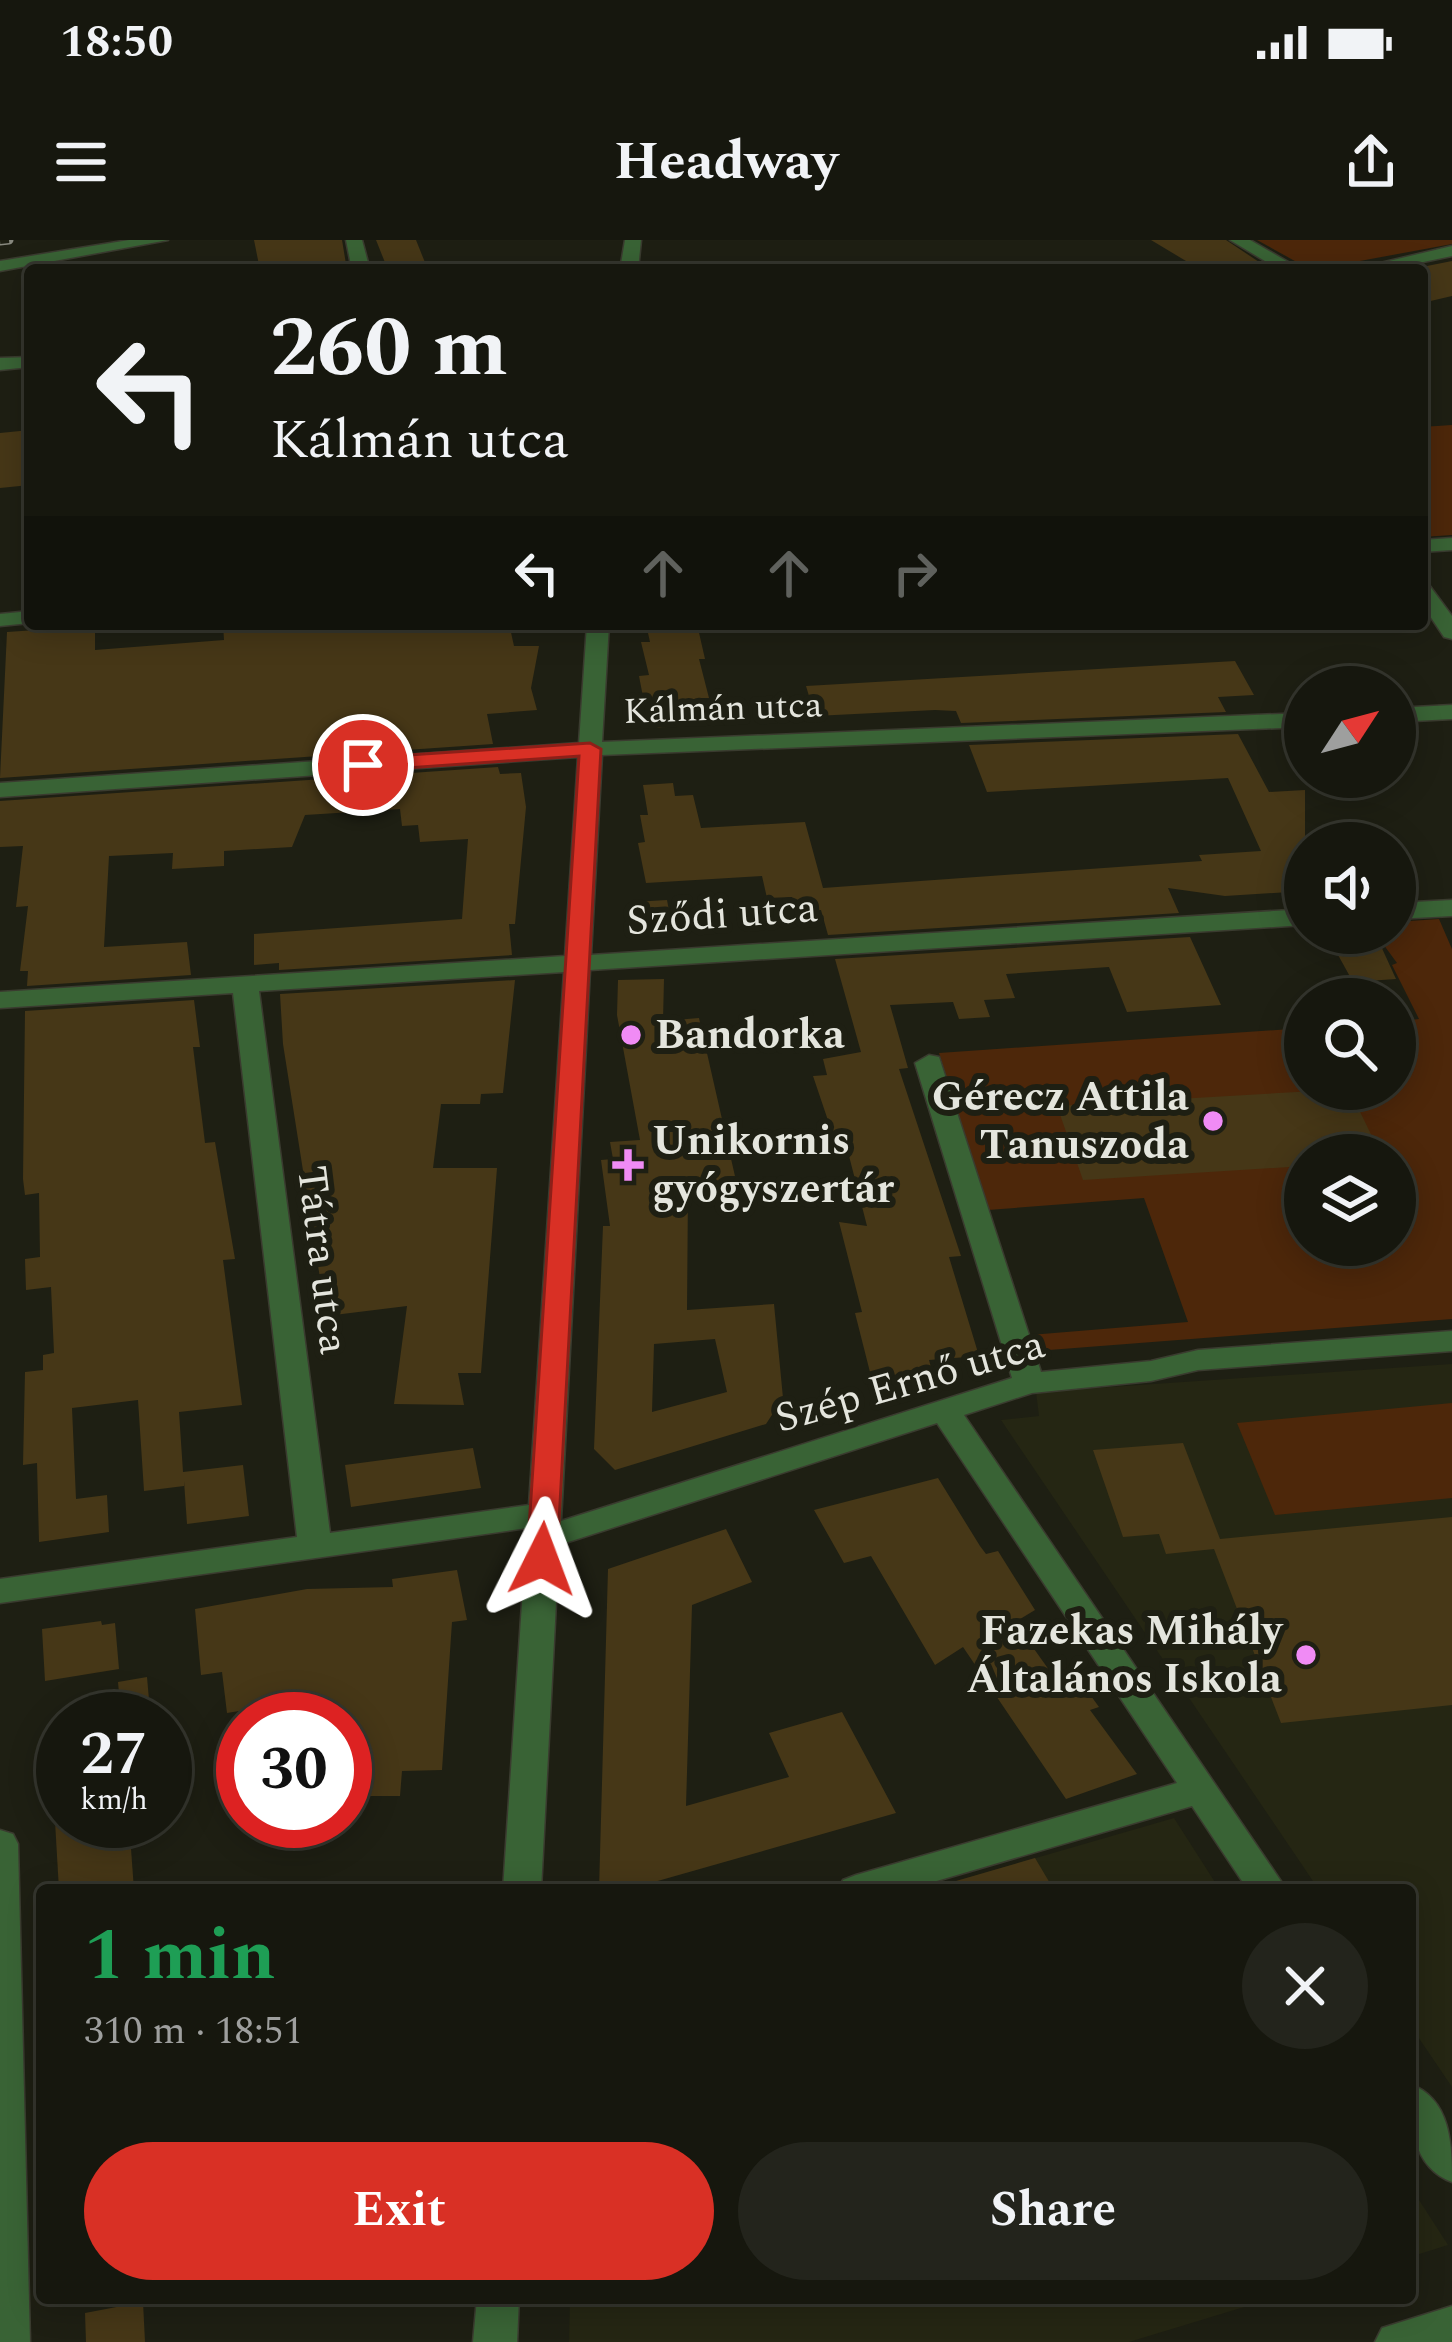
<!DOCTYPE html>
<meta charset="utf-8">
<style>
body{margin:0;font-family:Spectral,serif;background:#23241c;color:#f1f3f6;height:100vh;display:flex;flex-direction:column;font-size:45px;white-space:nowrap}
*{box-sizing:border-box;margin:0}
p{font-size:39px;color:#9e9f9e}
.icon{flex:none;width:66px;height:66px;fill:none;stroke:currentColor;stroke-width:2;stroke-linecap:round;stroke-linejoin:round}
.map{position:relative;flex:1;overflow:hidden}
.details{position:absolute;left:36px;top:1644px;width:1380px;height:420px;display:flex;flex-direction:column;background:#16170e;border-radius:12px;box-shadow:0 6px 30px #0003,0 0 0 3px #35362e}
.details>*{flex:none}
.guide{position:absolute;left:24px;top:24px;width:1404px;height:366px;border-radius:12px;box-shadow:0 6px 30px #0003,0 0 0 3px #35362e;background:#16170e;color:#f1f3f6;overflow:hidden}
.needle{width:78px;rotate:54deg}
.controls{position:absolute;left:1284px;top:426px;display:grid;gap:24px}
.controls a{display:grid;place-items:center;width:132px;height:132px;border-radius:50%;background:#16170e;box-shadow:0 6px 30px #0003,0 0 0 3px #35362e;font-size:60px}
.speed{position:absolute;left:36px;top:1452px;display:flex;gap:24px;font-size:60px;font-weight:700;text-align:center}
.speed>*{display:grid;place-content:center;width:156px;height:156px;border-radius:50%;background:#16170e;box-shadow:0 6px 30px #0003,0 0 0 3px #35362e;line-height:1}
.speed small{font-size:30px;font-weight:400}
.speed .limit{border:18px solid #d22;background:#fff;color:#111}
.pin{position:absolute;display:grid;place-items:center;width:102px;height:102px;color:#fff;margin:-51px;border:6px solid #fff;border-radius:50%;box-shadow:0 3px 12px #0007}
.me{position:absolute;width:132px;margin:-66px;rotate:3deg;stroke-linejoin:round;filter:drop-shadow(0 0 9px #0008)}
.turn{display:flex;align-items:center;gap:42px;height:252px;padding:0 48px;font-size:54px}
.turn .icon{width:156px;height:156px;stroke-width:2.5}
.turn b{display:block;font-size:84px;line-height:102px}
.lanes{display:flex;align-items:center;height:114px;padding:0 48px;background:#0003;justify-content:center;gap:60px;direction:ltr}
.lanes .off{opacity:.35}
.round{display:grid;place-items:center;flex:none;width:126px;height:126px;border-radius:63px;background:#23241c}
.headline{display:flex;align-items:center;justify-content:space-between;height:204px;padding:0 48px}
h1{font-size:72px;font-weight:700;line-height:90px;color:#1e9e55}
.primary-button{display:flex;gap:24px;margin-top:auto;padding:24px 48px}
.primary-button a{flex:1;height:138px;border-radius:72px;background:#d93025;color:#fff;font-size:48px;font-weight:700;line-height:138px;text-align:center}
.primary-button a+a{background:#23241c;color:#f1f3f6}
.status{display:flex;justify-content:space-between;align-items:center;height:84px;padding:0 60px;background:#16170e;direction:ltr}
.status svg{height:33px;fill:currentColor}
header{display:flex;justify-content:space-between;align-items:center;height:156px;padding:0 48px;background:#16170e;font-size:54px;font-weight:700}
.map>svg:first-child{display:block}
</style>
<div class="status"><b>18:50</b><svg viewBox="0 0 49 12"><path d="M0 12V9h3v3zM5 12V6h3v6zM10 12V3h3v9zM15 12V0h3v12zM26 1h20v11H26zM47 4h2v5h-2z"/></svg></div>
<header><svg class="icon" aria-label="menu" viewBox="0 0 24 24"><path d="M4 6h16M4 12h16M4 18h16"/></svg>Headway<svg class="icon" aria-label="share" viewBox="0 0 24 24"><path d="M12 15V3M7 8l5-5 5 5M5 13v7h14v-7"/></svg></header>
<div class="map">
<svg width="1452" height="2102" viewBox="0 0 1452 2102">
<rect width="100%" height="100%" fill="#1e1f13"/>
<g fill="#252613">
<path d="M 1452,1124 L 1452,1847 L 1410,1785 L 1410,1650 L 1319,1650 L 1001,1180 L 1039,1176 L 1036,1152 Z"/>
<path d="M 1174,1578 L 1220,1650 L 926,1650 Z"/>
<path d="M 1410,1946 L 1448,2005 L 1410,2017 Z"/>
<path d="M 570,2058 L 1274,2058 L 1129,2102 L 569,2102 Z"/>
</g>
<g fill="#4d270a" fill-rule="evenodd">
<path d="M 1257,0 L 1452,0 L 1452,4 L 1311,30 Z"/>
<path d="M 1452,185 L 1452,295 L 1422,297 L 1422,187 Z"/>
<path d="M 1439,679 L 1452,709 L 1452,1079 L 1036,1111 L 1030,1095 L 1188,1082 L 1144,958 L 988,970 L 939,813 L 1305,788 L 1305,849 L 1395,849 L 1395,782 L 1419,779 L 1392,725 L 1397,723 L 1375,693 L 1395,693 L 1395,682 ZM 1305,915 L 1395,915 L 1395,1005 L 1305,1005 Z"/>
<path d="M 1452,1163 L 1452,1258 L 1275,1275 L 1237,1183 Z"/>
</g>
<g fill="#463717" fill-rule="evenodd">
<path d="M 254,0 L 342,0 L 346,24 L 326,25 L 327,30 L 260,30 Z"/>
<path d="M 376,0 L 416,0 L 428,30 L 388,30 Z"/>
<path d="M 1151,0 L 1226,0 L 1262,24 L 1201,30 Z"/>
<path d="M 1452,21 L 1452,56 L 1422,63 L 1422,27 Z"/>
<path d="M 30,190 L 30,245 L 0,248 L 0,193 Z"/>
<path d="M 223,384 L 510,388 L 514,406 L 539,406 L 531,448 L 537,470 L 487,474 L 493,504 L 0,538 L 7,392 L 95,386 L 95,410 L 224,400 Z"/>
<path d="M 646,384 L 697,384 L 705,419 L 699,419 L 709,458 L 701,458 L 707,485 L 649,488 L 639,436 L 649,435 L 641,402 L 650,402 Z"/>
<path d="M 1235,421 L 1254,455 L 1218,457 L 1226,472 L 961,483 L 956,471 L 935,470 L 815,476 L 806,446 Z"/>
<path d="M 1238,494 L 1269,552 L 1305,550 L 1305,651 L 1225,656 L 1168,648 L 1179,673 L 828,695 L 821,670 L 796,672 L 792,657 L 767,658 L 762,636 L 646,643 L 638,603 L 645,602 L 640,575 L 648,575 L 643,545 L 673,543 L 675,556 L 693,555 L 701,588 L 805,582 L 823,648 L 1202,621 L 1199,615 L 1261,611 L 1228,538 L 987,552 L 969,505 Z"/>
<path d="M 498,527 L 500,534 L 521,533 L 526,567 L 515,684 L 509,684 L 512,715 L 279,730 L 279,723 L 254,725 L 254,694 L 462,679 L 468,599 L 420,602 L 418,585 L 402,586 L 400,569 L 305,575 L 292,607 L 224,611 L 224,626 L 172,629 L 173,613 L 109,616 L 104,707 L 187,702 L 191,735 L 27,746 L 28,731 L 20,731 L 28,666 L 16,667 L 23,606 L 0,607 L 0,561 Z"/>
<path d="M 667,660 L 673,692 L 640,694 L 634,662 Z"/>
<path d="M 1375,693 L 1396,739 L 1353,742 L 1327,695 Z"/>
<path d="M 1190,697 L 1221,765 L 1127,772 L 1109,727 L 1006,734 L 1015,758 L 984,760 L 990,777 L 959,779 L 953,762 L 890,765 L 908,828 L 899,829 L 961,1016 L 949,1017 L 979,1116 L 929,1120 L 933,1135 L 872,1140 L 855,1073 L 862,1072 L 839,982 L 867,986 L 848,912 L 839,913 L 813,836 L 827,835 L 823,819 L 861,812 L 835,719 Z"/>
<path d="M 664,739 L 663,781 L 699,778 L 737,945 L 688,949 L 687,1070 L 774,1064 L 783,1158 L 766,1184 L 615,1230 L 594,1209 L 603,986 L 610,986 L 601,920 L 613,919 L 610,902 L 640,900 L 617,775 L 618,740 ZM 715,1099 L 727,1152 L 652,1172 L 654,1104 Z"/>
<path d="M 515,740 L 503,853 L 481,854 L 480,864 L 441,864 L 433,928 L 497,928 L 481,1133 L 458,1133 L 464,1165 L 394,1164 L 407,1066 L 326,1076 L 283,804 L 280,754 Z"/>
<path d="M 194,760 L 200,807 L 193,807 L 205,903 L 215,902 L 235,1019 L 223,1020 L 242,1165 L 179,1172 L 183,1232 L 243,1225 L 249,1276 L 187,1284 L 184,1241 L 184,1246 L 144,1251 L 138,1160 L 72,1168 L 76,1259 L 107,1255 L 109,1292 L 39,1302 L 37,1223 L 23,1225 L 25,1132 L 43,1130 L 43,1115 L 54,1113 L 51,1047 L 26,1050 L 25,1019 L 40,1017 L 39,953 L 25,955 L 23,939 L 25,771 Z"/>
<path d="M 1349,849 L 1381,915 L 1305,915 L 1305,926 L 1083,940 L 1057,866 Z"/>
<path d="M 1183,1203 L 1220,1299 L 1452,1277 L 1452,1465 L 1281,1483 L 1214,1309 L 1166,1314 L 1159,1294 L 1123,1297 L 1093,1210 Z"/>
<path d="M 473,1208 L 481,1248 L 351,1267 L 345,1225 Z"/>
<path d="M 938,1238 L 980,1306 L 986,1314 L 998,1311 L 1035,1370 L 1015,1382 L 1059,1444 L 1078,1438 L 1099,1467 L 1090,1470 L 1137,1534 L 1066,1559 L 963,1407 L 935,1425 L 871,1316 L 844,1323 L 814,1270 Z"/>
<path d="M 726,1289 L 752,1342 L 692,1365 L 686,1566 L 789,1537 L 769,1493 L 842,1472 L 896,1573 L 626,1650 L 599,1650 L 608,1329 Z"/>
<path d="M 457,1330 L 467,1380 L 452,1382 L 442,1530 L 402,1531 L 400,1556 L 345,1556 L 345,1479 L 290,1479 L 288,1463 L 227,1473 L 222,1432 L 201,1435 L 195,1369 L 307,1349 L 393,1347 L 392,1339 Z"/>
<path d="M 101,1381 L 102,1385 L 115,1383 L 119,1429 L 45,1441 L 42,1389 Z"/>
<path d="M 147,1437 L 150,1471 L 121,1475 L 118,1442 Z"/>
<path d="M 55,1581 L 129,1581 L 134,1650 L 59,1650 Z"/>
<path d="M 1035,1618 L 1054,1650 L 957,1650 L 956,1641 Z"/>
<path d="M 143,2062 L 145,2102 L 86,2102 L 85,2073 Z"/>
</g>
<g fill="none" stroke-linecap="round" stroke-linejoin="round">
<defs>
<g id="minor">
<path d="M 129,0 L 168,0 L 0,31 L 0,21 Z"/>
<path d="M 346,0 L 362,0 L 370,30 L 352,30 Z"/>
<path d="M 625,0 L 641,0 L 638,30 L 620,30 Z"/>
<path d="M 1230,0 L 1250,0 L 1302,30 L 1280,30 Z"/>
<path d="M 1452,6 L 1452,16 L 1385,30 L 1351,30 Z"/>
<path d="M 30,117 L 30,127 L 0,130 L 0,118 Z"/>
<path d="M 1452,298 L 1452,310 L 1422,312 L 1422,300 Z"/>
<path d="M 1422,343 L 1429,345 L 1452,376 L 1452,399 L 1444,397 L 1422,364 Z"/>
<path d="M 30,371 L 30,383 L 0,386 L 0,374 Z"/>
<path d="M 587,384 L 609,384 L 602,502 L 1305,473 L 1305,487 L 602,515 L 591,715 L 1305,669 L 1305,685 L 590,730 L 561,1281 L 1012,1138 L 915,823 L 929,815 L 939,817 L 1041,1132 L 1151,1121 L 1198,1110 L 1452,1091 L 1452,1111 L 1198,1130 L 1151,1141 L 1032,1153 L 964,1175 L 1287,1650 L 1248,1650 L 1192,1566 L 906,1650 L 837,1650 L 843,1640 L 856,1635 L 1177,1543 L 937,1183 L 559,1305 L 541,1650 L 503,1650 L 527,1288 L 0,1363 L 0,1339 L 297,1297 L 233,753 L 0,768 L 0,752 L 565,716 L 578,517 L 0,557 L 0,543 L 579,503 ZM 564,732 L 529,1265 L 330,1293 L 259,751 Z"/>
<path d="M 1452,465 L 1452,479 L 1395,482 L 1395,468 Z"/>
<path d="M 1452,660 L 1452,676 L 1395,679 L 1395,663 Z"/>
<path d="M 0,1590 L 13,1594 L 18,1604 L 30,2102 L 0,2102 Z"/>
<path d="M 1410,1844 C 1451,1859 1452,1905 1452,1942 C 1411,1927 1410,1881 1410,1844 Z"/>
<path d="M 477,2058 L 519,2058 L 517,2102 L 473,2102 Z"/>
<path d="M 1452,2066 L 1452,2102 L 1375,2102 L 1382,2088 Z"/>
</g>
</defs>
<use href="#minor" stroke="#3a3b2f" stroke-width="3"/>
<use href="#minor" fill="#396335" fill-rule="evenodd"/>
<defs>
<path id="rail" d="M 0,1 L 9,0"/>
</defs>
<use href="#rail" stroke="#87887e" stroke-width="9"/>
<use href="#rail" stroke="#1e1f13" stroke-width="6" stroke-dasharray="16" stroke-linecap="butt"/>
</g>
<path fill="#d93025" stroke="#8d1f18" stroke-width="3" d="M 590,503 L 601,509 L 557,1319 L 542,1329 L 527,1319 L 579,516 L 363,531 L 353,525 L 363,518 Z"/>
<g fill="#f08bf5" stroke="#1e1f13" stroke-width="4.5">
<circle cx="631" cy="795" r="12"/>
<circle cx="1213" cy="881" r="12"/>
<path d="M622 907h12v12h12v12h-12v12h-12v-12h-12v-12h12z"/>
<circle cx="1306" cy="1415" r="12"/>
</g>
<g text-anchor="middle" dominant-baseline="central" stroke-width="12" stroke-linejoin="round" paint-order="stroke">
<g font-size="36" fill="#e4e5dd" stroke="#1e1f13">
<text transform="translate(723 469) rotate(-2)">Kálmán utca</text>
</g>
<g font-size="42" fill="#e4e5dd" stroke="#1e1f13">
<text transform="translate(722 675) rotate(-4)">Sződi utca</text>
<text transform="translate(322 1020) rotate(83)">Tátra utca</text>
<text transform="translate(910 1142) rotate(-16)">Szép Ernő utca</text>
</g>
<g font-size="42" font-weight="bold" fill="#e4e5dd" stroke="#1e1f13" text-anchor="start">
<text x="655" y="795">Bandorka</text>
<text x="1189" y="857" text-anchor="end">Gérecz Attila<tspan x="1189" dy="48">Tanuszoda</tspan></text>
<text x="652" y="901">Unikornis<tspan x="652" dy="48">gyógyszertár</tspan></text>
<text x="1282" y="1391" text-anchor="end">Fazekas Mihály<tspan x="1282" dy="48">Általános Iskola</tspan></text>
</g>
</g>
</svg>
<div class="controls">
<a><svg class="needle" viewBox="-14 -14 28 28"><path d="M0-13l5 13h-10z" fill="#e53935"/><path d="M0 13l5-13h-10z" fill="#9e9f9e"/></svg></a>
<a><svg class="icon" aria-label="sound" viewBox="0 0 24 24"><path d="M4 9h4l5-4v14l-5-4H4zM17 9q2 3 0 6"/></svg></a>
<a><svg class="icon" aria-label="search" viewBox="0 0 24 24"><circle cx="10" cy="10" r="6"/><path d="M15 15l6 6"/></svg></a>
<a><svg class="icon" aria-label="layers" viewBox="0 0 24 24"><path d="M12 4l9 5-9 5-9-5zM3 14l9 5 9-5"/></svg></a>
</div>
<div class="speed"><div>27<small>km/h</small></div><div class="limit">30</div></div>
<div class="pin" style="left:363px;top:525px;background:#d93025"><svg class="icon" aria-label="arrive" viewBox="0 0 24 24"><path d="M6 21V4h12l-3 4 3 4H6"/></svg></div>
<svg class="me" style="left:542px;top:1319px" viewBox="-20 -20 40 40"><path d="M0-17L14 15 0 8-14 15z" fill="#d93025" stroke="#fff" stroke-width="4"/></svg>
<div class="guide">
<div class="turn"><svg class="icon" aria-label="left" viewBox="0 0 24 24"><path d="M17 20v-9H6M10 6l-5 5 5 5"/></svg><div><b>260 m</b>Kálmán utca</div></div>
<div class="lanes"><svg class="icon" aria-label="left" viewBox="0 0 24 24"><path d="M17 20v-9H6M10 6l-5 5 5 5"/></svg><svg class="icon off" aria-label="ahead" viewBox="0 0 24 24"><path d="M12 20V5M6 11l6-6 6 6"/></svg><svg class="icon off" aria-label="ahead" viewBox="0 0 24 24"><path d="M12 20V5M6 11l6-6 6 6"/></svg><svg class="icon off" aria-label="right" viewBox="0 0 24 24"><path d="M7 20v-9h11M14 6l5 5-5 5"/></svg></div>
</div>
<section class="details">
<div class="headline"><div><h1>1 min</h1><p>310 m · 18:51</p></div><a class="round"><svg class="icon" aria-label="close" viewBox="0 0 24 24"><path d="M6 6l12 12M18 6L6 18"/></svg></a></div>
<div class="primary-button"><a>Exit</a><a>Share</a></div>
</section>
</div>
